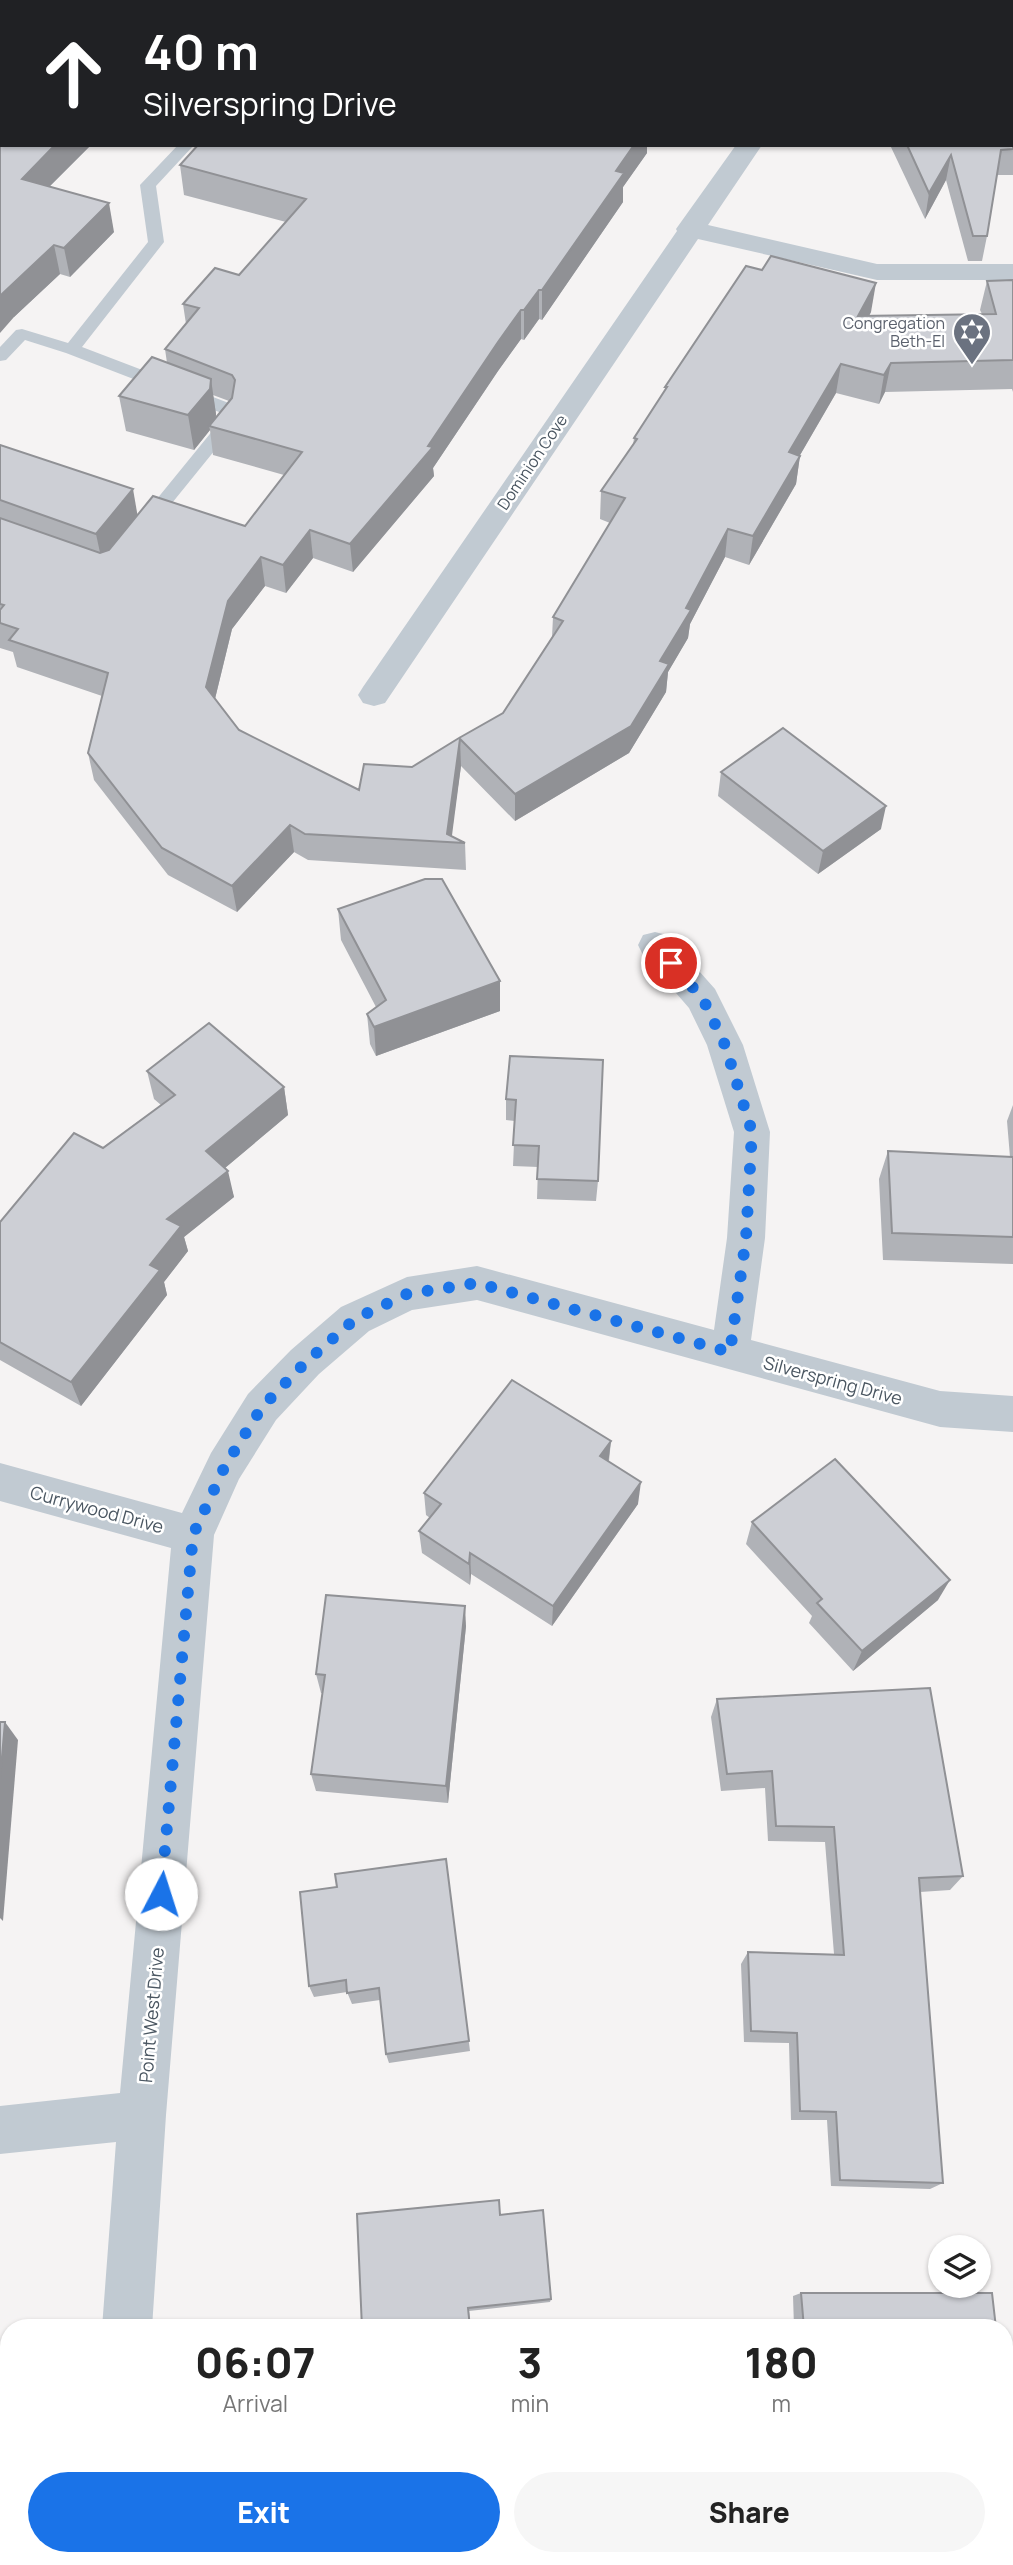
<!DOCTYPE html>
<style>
body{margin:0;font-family:Manrope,sans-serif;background:#f6f6f6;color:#222;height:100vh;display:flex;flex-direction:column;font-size:26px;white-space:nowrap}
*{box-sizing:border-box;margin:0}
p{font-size:23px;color:#767676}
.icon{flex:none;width:38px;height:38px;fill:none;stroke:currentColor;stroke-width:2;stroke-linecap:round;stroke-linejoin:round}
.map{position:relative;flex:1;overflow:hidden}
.details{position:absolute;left:0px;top:2319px;width:1013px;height:247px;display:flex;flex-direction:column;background:#fff;border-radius:28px 28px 0 0;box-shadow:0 2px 5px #0004}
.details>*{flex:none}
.guide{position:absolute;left:0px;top:0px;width:1013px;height:147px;box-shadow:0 2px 5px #0004;background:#202124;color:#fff;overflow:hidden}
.fabs{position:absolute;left:928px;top:2235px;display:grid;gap:14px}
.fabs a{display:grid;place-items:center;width:63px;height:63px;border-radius:50%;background:#fff;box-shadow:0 2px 5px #0004;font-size:35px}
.pin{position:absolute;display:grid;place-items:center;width:60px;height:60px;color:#fff;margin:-30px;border:4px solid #fff;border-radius:50%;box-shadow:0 2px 7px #0007}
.me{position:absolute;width:77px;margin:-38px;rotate:5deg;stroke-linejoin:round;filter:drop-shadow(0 0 5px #0008)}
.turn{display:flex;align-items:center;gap:24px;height:147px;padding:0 28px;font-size:32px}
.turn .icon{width:91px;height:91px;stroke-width:2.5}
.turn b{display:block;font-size:49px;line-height:60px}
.eta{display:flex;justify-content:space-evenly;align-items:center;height:119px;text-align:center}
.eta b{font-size:42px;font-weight:800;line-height:49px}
.cta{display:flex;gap:14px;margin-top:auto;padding:14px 28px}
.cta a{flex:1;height:80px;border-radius:42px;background:#1a73e8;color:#fff;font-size:28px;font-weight:800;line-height:80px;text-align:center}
.cta a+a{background:#f6f6f6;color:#222}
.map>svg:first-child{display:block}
</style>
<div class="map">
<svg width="1013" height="2565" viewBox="0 0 1013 2565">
<rect width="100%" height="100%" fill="#f5f3f3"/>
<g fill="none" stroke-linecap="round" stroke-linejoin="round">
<g fill="#c1cad2" fill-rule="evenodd">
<path d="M 346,0 L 360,0 L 345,2 Z"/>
<rect x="0" y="43" width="2" height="8"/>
<path d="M 178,145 L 194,145 L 156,186 L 164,242 L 82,347 L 234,405 L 236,409 L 232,429 L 151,529 L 145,531 L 136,525 L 139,521 L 218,424 L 219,412 L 66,353 L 25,340 L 6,360 L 0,361 L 0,347 L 16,330 L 22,329 L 68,343 L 148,242 L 140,185 Z"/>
</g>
<g fill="#c1cad2" fill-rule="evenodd">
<path d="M 736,145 L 762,145 L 708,225 L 877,264 L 1013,264 L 1013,280 L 877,280 L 698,239 L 385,703 L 374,706 L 363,703 L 358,695 L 363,687 L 677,231 L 676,229 Z"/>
<path d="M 655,932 L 667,935 L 715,989 L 743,1045 L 770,1132 L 765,1238 L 751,1340 L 940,1391 L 1013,1396 L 1013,1432 L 940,1427 L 477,1300 L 412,1310 L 369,1331 L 319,1374 L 276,1420 L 239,1479 L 214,1535 L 166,2115 L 152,2328 L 102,2328 L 116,2142 L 0,2154 L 0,2106 L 120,2093 L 171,1548 L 0,1501 L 0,1463 L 182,1513 L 211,1453 L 248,1394 L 291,1350 L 341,1307 L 407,1277 L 477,1266 L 714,1330 L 727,1238 L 734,1132 L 707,1045 L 689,1008 L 643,955 L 638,945 L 643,935 Z"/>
<path d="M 86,2557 L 139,2557 L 138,2565 L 84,2565 Z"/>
</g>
</g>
<g fill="#b0b2b7" fill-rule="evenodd">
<path d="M 0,0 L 323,0 L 322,2 L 2,2 L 2,33 L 0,33 Z"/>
<path d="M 1013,75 L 1013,175 L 997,175 L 987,236 L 982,261 L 968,261 L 946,180 L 925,219 L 890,145 L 1012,145 Z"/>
<path d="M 2,100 L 91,145 L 50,186 L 114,232 L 70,277 L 60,274 L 14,317 Z"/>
<path d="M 647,153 L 623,187 L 623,202 L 542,320 L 539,319 L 524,340 L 521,339 L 498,371 L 433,468 L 434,476 L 353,572 L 313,558 L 286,593 L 265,586 L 232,629 L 215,699 L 239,730 L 359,790 L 412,767 L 503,713 L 552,637 L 553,617 L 610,523 L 600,519 L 601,491 L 633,445 L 634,438 L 665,391 L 665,387 L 871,312 L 869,316 L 982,314 L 980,310 L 987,281 L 1013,280 L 1013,392 L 1012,389 L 885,392 L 879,404 L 836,393 L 800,455 L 796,484 L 749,565 L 725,557 L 690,624 L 688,638 L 668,672 L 666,692 L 629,753 L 515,821 L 461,766 L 451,836 L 465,843 L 466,870 L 308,860 L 294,852 L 237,912 L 168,875 L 94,780 L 88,753 L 102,696 L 17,667 L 13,652 L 0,648 L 0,445 L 138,515 L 245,526 L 284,475 L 213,455 L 210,430 L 194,450 L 126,431 L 119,396 L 167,363 L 165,349 L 186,324 L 183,304 L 239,275 L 286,222 L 184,195 L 180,165 ZM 213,395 L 229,401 L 216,418 L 216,414 Z"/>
<path d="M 721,772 L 881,829 L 818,874 L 718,796 Z"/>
<path d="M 338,909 L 500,981 L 500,1011 L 376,1056 L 370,1044 L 367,1014 L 376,1007 L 341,940 Z"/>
<path d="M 510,1056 L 598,1181 L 596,1201 L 537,1199 L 538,1167 L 513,1166 L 515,1121 L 506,1120 L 506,1099 Z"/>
<path d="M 147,1071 L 284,1087 L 288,1115 L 225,1168 L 234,1197 L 184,1237 L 188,1251 L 164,1282 L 167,1295 L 81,1406 L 0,1360 L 0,1222 L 161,1105 L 154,1099 Z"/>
<path d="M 1013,1105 L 1013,1264 L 883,1260 L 879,1179 L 888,1151 L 1010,1157 L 1007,1121 Z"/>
<path d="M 611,1441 L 609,1461 L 638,1504 L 552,1626 L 471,1574 L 470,1585 L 422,1553 L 419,1531 L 430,1518 L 426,1515 L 424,1493 Z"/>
<path d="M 752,1522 L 938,1600 L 853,1671 L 809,1623 L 812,1616 L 746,1544 Z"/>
<path d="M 466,1626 L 448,1803 L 316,1791 L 311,1774 L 323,1693 L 321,1693 L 316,1674 Z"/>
<path d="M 717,1699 L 963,1876 L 950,1890 L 920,1892 L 943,2183 L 930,2189 L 831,2186 L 827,2120 L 791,2120 L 789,2043 L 744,2042 L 741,1964 L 748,1952 L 834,1954 L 825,1842 L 768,1841 L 765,1788 L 721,1791 L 711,1717 Z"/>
<path d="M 446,1859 L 470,2051 L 389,2063 L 386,2054 L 380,2000 L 352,2004 L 347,1992 L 314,1997 L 309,1986 L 337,1887 Z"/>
<path d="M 500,2215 L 551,2299 L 550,2302 L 469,2311 L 471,2328 L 362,2328 Z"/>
<path d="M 801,2293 L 996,2328 L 794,2328 L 793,2296 Z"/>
<path d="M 896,2557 L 1004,2557 L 1013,2565 L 897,2565 Z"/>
</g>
<g fill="#909195">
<path d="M 303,0 L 323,0 L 322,2 L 302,2 Z"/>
<path d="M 55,145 L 91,145 L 28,208 L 22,179 Z"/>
<path d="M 634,145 L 647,145 L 647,153 L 623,187 L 623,202 L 542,320 L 542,290 L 616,171 Z"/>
<path d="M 951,155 L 946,180 L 925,219 L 929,193 Z"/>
<path d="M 109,203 L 114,232 L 70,277 L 64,248 Z"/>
<path d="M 54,245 L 60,274 L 14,317 L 0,333 L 0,296 Z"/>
<path d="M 876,283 L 871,312 L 853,345 L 858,316 Z"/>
<path d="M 539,290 L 539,319 L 524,340 L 524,310 Z"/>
<path d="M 521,310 L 521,339 L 498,371 L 433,468 L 434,476 L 353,572 L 350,544 L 428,446 L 498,342 Z"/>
<path d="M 891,363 L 885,392 L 879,404 L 884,375 Z"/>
<path d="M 841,364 L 836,393 L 785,481 L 789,452 Z"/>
<path d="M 211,379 L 216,414 L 215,423 L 209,426 L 210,430 L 194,450 L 188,415 Z"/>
<path d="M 800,456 L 796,484 L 749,565 L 753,536 Z"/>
<path d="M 133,489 L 138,518 L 102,562 L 96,534 Z"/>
<path d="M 728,529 L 725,557 L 690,624 L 688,638 L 668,672 L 666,692 L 629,753 L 515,821 L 515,794 L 660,661 L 686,608 Z"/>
<path d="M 310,530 L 313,558 L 286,593 L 283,565 Z"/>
<path d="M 261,557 L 265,586 L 232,629 L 211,715 L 206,687 L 228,601 Z"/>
<path d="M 460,739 L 461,766 L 451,843 L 447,834 Z"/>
<path d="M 886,806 L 881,829 L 818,874 L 823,851 Z"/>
<path d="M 290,825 L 294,852 L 237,912 L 232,886 Z"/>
<path d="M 500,981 L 500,1011 L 376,1056 L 374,1027 Z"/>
<path d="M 284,1087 L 288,1115 L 213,1178 L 206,1151 Z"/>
<path d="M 228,1171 L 234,1197 L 184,1237 L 188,1251 L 164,1282 L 167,1295 L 81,1406 L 71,1382 L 150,1265 L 167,1219 Z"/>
<path d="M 611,1441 L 608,1464 L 600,1456 Z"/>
<path d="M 641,1482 L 638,1504 L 552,1626 L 553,1606 Z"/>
<path d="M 470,1553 L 471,1574 L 470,1585 L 469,1564 Z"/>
<path d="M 950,1580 L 938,1600 L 853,1671 L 862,1651 Z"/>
<path d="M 465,1606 L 466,1626 L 448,1803 L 446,1786 Z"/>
<path d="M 5,1722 L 18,1740 L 3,1921 L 0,1918 L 0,1780 Z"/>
</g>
<g fill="#cdcfd5" stroke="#909195" stroke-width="2">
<path d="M 0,0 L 303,0 L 302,1 L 306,2 L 2,2 L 2,5 L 0,5 Z"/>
<path d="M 475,0 L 580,0 L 585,2 L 473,2 Z"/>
<path d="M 864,0 L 936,0 L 940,2 L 861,2 Z"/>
<path d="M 1012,74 L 1013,75 L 1013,149 L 1001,150 L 987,236 L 973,236 L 951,155 L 929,193 L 907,145 L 1012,145 Z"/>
<path d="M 2,100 L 2,145 L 55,145 L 22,179 L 109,203 L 64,248 L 54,245 L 0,296 L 0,102 Z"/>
<path d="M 198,145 L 634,145 L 616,171 L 624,173 L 542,290 L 539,290 L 524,310 L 521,310 L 498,342 L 428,446 L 433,447 L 350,544 L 310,530 L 283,565 L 261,557 L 228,601 L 206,687 L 239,730 L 359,790 L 364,764 L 412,767 L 459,738 L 503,713 L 563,621 L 553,617 L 625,498 L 601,491 L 637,439 L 634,438 L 667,387 L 665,387 L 746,266 L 762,270 L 771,256 L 876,283 L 858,316 L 996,314 L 987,281 L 1013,280 L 1013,360 L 891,363 L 884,375 L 841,364 L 789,452 L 800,456 L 753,536 L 728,529 L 686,608 L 691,610 L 660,661 L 669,664 L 631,726 L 515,794 L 460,739 L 447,834 L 465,843 L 305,834 L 290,825 L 232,886 L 162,848 L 88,753 L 108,673 L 9,640 L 18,629 L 0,623 L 0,610 L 4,605 L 0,604 L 0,518 L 100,553 L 109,550 L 153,496 L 245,526 L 302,452 L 209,426 L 232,398 L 235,380 L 232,375 L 165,349 L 199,308 L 183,304 L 215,268 L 239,275 L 306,199 L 180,165 Z"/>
<path d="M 152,357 L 211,379 L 210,389 L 188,415 L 119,396 Z"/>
<path d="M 0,445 L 133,489 L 96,534 L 0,500 Z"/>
<path d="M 783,728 L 886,806 L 823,851 L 721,772 Z"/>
<path d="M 425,879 L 442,879 L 500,981 L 374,1027 L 367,1014 L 386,1000 L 338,909 Z"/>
<path d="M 209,1023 L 284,1087 L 206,1151 L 228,1171 L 167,1219 L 181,1226 L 150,1265 L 160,1270 L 71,1382 L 0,1342 L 0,1222 L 74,1133 L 103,1148 L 175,1095 L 147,1071 Z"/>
<path d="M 510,1056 L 603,1060 L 598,1181 L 537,1179 L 539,1146 L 513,1145 L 516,1100 L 506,1099 Z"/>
<path d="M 888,1151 L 1013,1157 L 1013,1237 L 892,1233 Z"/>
<path d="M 512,1380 L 611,1441 L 600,1456 L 641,1482 L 553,1606 L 470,1553 L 469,1564 L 419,1531 L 441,1504 L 424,1493 Z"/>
<path d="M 835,1459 L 950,1580 L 862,1651 L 817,1603 L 822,1599 L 752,1522 Z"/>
<path d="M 326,1595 L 465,1606 L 446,1786 L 311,1774 L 325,1675 L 316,1674 Z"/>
<path d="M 930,1688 L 963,1876 L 919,1878 L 943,2183 L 840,2180 L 836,2112 L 800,2111 L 797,2033 L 751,2031 L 748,1952 L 844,1955 L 834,1827 L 776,1826 L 772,1771 L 727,1774 L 717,1699 Z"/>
<path d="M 0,1722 L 5,1722 L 0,1780 Z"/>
<path d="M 446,1859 L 469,2041 L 386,2054 L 379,1988 L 347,1993 L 346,1980 L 309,1986 L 300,1892 L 337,1887 L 335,1874 Z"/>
<path d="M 499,2200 L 500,2215 L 543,2210 L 551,2299 L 468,2308 L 470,2328 L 362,2328 L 357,2214 Z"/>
<path d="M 801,2293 L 992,2293 L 996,2328 L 804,2328 Z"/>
<path d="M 1004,2407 L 1013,2485 L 1013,2565 L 909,2565 L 909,2557 L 1004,2557 Z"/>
<rect x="345" y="2557" width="160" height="8"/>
</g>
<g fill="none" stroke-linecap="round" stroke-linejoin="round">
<path stroke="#1a73e8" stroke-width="12" stroke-dasharray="0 21.6" d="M 161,1894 L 193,1535 L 225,1466 L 262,1407 L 306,1362 L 355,1319 L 407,1294 L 477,1283 L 730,1352 L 746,1238 L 752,1132 L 725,1045 L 703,999 L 671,963"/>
</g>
<defs>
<symbol id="synagogue-pin" viewBox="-11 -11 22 30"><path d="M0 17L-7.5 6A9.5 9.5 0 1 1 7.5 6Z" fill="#6b7280" stroke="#fff"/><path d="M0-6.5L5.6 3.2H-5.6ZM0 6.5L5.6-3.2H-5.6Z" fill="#fff"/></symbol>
</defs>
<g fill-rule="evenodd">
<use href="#synagogue-pin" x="950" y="310" width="44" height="60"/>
</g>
<g text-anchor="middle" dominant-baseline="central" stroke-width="5" stroke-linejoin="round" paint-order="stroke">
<g font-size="16" fill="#5b616d" stroke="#fff" text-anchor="end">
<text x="945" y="323">Congregation<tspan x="945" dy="18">Beth-El</tspan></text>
</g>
<g font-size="16" fill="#4a5661" stroke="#fff">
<text transform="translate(532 462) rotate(-56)">Dominion Cove</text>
</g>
<g font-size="18" fill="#4a5661" stroke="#fff">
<text transform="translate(833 1380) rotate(15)">Silverspring Drive</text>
<text transform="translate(97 1509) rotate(15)">Currywood Drive</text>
<text transform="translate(151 2015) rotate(-85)">Point West Drive</text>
</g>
</g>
</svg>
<div class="fabs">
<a><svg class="icon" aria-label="layers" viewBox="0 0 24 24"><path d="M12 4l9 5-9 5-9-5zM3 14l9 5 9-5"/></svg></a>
</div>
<div class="pin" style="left:671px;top:963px;background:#d93025"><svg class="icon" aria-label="arrive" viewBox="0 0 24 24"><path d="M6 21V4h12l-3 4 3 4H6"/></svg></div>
<svg class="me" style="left:161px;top:1894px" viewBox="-20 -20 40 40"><circle r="19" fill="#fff"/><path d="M0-13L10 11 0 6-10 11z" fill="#1a73e8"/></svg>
<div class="guide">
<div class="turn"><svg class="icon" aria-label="ahead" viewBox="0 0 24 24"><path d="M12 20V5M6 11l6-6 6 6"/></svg><div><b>40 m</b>Silverspring Drive</div></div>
</div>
<section class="details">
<div class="eta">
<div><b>06:07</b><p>Arrival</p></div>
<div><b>3</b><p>min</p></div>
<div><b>180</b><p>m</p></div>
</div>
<div class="cta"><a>Exit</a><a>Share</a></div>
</section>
</div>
